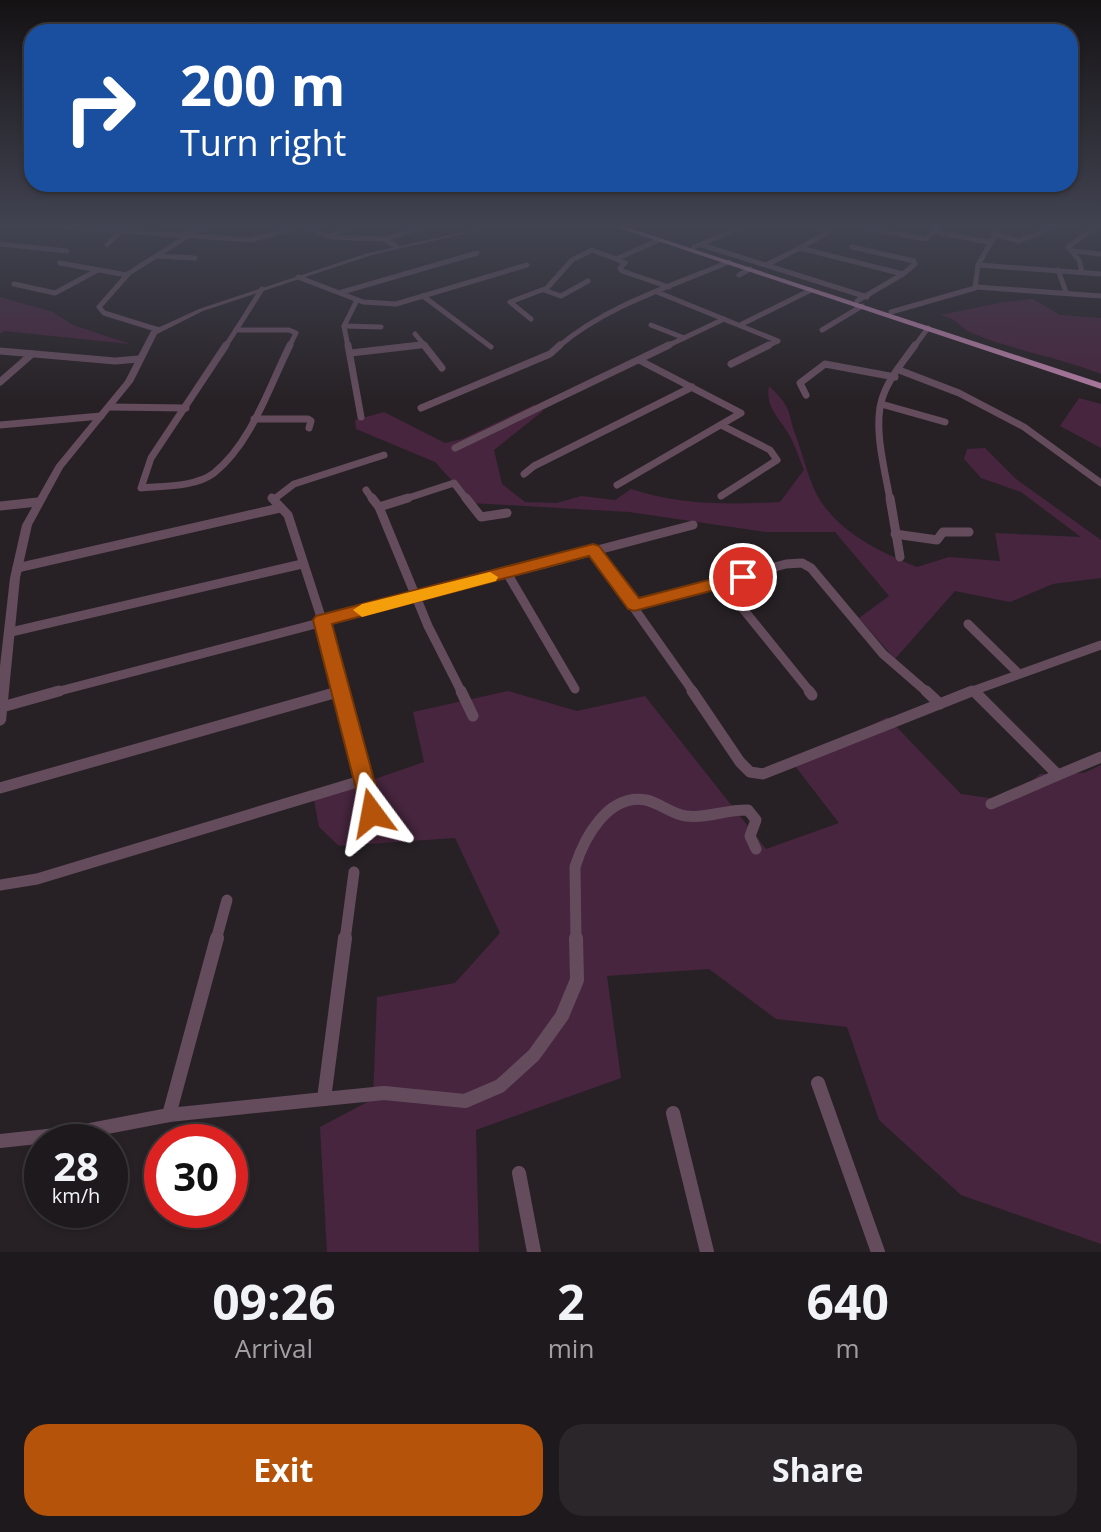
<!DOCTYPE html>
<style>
body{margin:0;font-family:"Open Sans",sans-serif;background:#2a2629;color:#f1f3f6;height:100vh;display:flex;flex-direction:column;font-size:30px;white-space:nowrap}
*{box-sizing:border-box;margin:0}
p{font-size:26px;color:#a0a0a3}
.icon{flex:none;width:44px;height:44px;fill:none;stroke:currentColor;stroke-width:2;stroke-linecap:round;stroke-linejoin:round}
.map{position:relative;height:1252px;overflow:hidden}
.sheet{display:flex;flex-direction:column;background:#1d191c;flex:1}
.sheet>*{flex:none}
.guide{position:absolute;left:24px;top:24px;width:1054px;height:168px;border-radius:24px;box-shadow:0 2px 6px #0004,0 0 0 2px #3b383b;background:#1a4fa0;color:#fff;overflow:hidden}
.speed{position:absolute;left:24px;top:1124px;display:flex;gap:16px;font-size:40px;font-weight:700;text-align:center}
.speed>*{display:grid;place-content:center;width:104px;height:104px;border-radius:50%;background:#1d191c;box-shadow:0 2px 6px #0004,0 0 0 2px #3b383b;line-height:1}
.speed small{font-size:20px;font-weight:400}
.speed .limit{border:12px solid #d22;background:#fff;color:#111}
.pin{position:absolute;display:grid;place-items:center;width:68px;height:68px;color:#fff;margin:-34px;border:4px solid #fff;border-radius:50%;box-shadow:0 2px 8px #0007}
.me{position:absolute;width:88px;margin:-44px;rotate:347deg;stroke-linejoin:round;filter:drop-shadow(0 0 6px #0008)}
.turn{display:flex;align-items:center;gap:28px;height:168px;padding:0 24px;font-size:36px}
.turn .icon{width:104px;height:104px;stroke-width:2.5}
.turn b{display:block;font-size:56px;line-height:68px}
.eta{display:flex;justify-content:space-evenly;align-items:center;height:136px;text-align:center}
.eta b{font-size:48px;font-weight:700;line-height:56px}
.action{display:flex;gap:16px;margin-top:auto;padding:16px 24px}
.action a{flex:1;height:92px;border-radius:24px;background:#b45309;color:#fff;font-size:32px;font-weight:700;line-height:92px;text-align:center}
.action a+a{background:#2a2629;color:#f1f3f6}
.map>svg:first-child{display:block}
</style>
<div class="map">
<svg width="1101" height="1252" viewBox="0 0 1101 1252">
<rect width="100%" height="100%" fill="#272125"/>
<g fill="#47253e">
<path d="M 0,297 L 53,312 L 73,325 L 130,344 L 4,331 L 0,334 Z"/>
<path d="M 1033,299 L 1060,315 L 1101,318 L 1101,374 C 1059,357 1014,351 972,333 C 958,327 959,319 940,315 L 1004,302 Z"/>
<path d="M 769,386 C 794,410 786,410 797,439 C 804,459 810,485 821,502 C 844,535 882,553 917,567 L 949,557 L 1000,561 L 995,533 L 1081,537 L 1021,492 L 981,478 L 964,459 L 967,449 L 985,448 L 1016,479 L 1101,540 L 1101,578 L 1053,584 L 1010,602 L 955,591 L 895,659 L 859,618 L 889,596 L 835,532 L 766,532 L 629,512 L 472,503 L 435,462 L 356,429 L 355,420 L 384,412 L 445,443 L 462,439 L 534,405 L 543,411 L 494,450 L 502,484 L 525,502 L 557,503 L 581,496 L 615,500 L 631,489 C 680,505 728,505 780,502 L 804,470 C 799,458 795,444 788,433 C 779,417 765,407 769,386 Z"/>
<path d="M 1079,398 L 1101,404 L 1101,448 L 1060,426 Z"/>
<path d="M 508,691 L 577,711 L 645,696 L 766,849 L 839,823 L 795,766 L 887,717 L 961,794 L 1011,801 L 1040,774 L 1084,773 L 1101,765 L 1101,1244 L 961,1195 L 879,1120 L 847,1027 L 776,1019 L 709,969 L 607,976 L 621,1078 L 476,1130 L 479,1252 L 327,1252 L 320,1127 L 373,1099 L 377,997 L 455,983 L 500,933 L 455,838 L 339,846 L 319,827 L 314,800 L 424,762 L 413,712 Z"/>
</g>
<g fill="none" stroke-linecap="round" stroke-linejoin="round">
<g stroke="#644c5d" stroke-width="5">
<path d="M 63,227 L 251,240 L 299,227"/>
<path d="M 304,227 L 331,237 L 384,239 L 396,246"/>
<path d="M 860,227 L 926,239 L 938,227"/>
<path d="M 934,232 L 989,242"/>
<path d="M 185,233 L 212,227"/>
<path d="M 994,234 L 1019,241 L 1053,227"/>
<path d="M 329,236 L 353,227"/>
<path d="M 384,239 L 424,227"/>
<path d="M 0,244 L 67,251"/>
<path d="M 107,245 L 122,230"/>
<path d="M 702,245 L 867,297"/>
<path d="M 694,247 L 742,227"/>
<path d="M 852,247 L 914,261 L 915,264 L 903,274"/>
<path d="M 800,248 L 903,274 L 857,301"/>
<path d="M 800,248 L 828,232 L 813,227"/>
<path d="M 1073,251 L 1101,254"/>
<path d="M 157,256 L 195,258"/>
<path d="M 616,259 L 625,263 L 620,268 L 622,271 L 669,287"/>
<path d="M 60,263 L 127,275"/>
<path d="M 766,265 L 800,248"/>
<path d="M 978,265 L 1101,274"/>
<path d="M 1058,270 L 1066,292"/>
<path d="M 1082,272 L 1079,260 L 1068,247 L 1095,227"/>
<path d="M 739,275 L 750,269"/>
<path d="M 298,277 L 363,302 L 396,304 L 527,265"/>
<path d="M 14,284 L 55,293 L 96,271"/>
<path d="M 976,287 L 1101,296"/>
<path d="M 544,290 L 561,296 L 588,281"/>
<path d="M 342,292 L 477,253"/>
<path d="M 657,292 L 778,341 L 765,347"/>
<path d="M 423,296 L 491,347"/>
<path d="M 891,312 L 975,288 L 978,265 L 1000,227"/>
<path d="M 531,319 L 510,302 L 547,288 L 572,260 L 592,250 L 616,259 L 659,240"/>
<path d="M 742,324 L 811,290"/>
<path d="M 651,325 L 684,338"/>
<path d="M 344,326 L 381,327"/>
<path d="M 159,330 L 104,313 L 99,307 L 129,273 L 188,236"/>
<path d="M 236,330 L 289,330 L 296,333 L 289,347"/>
<path d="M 236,330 L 262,289"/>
<path d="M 822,330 L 862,306"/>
<path d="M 415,334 L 426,347"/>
<path d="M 225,347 L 236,330"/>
<path d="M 348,347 L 344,326 L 357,300"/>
<path d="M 402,347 L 423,345"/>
<path d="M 558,347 C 606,306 671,286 729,262"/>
<path d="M 665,347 L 724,319"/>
<path d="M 914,347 L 928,328"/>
</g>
<g stroke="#644c5d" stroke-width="7">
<path d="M 226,345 L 151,458 L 141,488 C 163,486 196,487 214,473 C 251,444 269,387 290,345"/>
<path d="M 348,345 L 361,417"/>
<path d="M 424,345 L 442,368"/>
<path d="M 0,351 L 115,361 L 139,359"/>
<path d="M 351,353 L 420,345"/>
<path d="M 731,364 L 769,345"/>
<path d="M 899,370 L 959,393 L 1024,427 L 1101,483"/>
<path d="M 0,382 L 32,354"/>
<path d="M 806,395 L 800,383 L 825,364 L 895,377"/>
<path d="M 881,404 L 945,422"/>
<path d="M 109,407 L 186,408"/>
<path d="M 421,408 L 550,354 L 560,345"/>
<path d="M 254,419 L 308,419 L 311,421 L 309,428"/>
<path d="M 0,425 L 101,416"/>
<path d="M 721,425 L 770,450 L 777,460 L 721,496"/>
<path d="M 455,448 L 669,345"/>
<path d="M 524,474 L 534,466 L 692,387"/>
<path d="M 617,485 L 741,413 L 639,360"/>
<path d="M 366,490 L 373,500"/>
<path d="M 273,500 L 294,484 L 384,455"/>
<path d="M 402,500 L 454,483 L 467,500"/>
<path d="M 890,500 C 885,470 873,428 882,399 C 888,379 903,362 915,345"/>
</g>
<g stroke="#644c5d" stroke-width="9">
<path d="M 272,498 L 288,515 L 322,620 L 341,693"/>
<path d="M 372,498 L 379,507 L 408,498"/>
<path d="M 466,498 L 481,517 L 507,513"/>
<path d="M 890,498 L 900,557"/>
<path d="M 0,506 L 38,502"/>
<path d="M 379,507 L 428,626 L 462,693"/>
<path d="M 895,534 L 937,540 L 943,532 L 969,532"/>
<path d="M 593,550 L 694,693"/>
<path d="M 17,568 L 280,508"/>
<path d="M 507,573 L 575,689"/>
<path d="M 722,583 L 811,693"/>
<path d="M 634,605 L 786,564 L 802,563 L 811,568 L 883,654 L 928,693"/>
<path d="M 968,624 L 1018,673"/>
<path d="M 11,632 L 302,564"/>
<path d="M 52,693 L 693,525"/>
<path d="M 334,693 L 342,691"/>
<path d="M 967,693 L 1101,645"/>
</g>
<g stroke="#644c5d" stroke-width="11">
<path d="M 340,691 L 372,813"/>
<path d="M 461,691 L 473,716"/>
<path d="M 692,691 L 740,762 L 750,772 L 763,774 L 972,691"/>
<path d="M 809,691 L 812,695"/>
<path d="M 926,691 L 940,704"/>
<path d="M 975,692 L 1058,775 L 1101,757"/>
<path d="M 2,707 L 59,691"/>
<path d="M 0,788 L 341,691"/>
<path d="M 991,804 L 1058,775"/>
<path d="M 0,885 L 37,879 L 364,780"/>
<path d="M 216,940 L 227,900"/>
<path d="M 345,940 L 354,872"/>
<path d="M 576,940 L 575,867 C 584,838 608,793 646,800 C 660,803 671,814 686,816 C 707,819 727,809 748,810 L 756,820 L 750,836 L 756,849"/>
</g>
<g stroke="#644c5d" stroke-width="14">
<path d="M 818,1083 L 878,1252"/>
<path d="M 324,1099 L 384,1093 L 465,1101 L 500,1086 L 534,1055 L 562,1016 L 577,980 L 576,938"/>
<path d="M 673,1113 L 707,1252"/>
<path d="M 169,1115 L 217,938"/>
<path d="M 0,1141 L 75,1133 L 169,1115 L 324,1099 L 345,938"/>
<path d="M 519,1173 L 534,1252"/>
</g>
<path fill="#644c5d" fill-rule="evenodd" d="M 485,227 L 494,227 L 372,255 L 203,311 L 157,334 L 133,382 L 63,468 L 32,525 L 20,578 L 6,721 L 4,724 L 0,726 L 0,666 L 10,578 L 22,525 L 56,465 L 125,381 L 151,331 L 199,309 L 368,253 Z"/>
<path fill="#b27ca2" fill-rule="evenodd" d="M 616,227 L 626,227 L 1101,383 L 1101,389 Z"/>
</g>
<linearGradient id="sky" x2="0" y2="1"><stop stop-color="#151214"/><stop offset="0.56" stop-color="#414351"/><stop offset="1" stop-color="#414351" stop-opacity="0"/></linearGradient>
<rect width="1101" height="402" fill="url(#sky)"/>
<path fill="#b45309" stroke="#753606" stroke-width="2" d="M 593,544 L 599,546 L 639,598 L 743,571 L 752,577 L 749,581 L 634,611 L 628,609 L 589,556 L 332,624 L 383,813 L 380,820 L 372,823 L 364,820 L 313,620 L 316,616 Z"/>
<path fill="#f59e0b" d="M 490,572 L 498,577 L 496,581 L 362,617 L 353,610 L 362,604 Z"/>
</svg>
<div class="speed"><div>28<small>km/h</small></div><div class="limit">30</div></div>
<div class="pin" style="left:743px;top:577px;background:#d93025"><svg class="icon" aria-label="arrive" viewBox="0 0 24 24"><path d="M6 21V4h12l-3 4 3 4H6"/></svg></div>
<svg class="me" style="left:372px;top:813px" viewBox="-20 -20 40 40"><path d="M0-17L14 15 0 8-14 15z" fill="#b45309" stroke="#fff" stroke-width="4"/></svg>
<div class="guide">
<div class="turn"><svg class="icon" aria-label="right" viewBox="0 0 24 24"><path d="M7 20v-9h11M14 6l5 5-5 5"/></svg><div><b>200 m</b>Turn right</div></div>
</div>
</div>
<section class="sheet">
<div class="eta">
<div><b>09:26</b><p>Arrival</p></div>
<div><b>2</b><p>min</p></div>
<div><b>640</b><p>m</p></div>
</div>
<div class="action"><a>Exit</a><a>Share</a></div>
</section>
